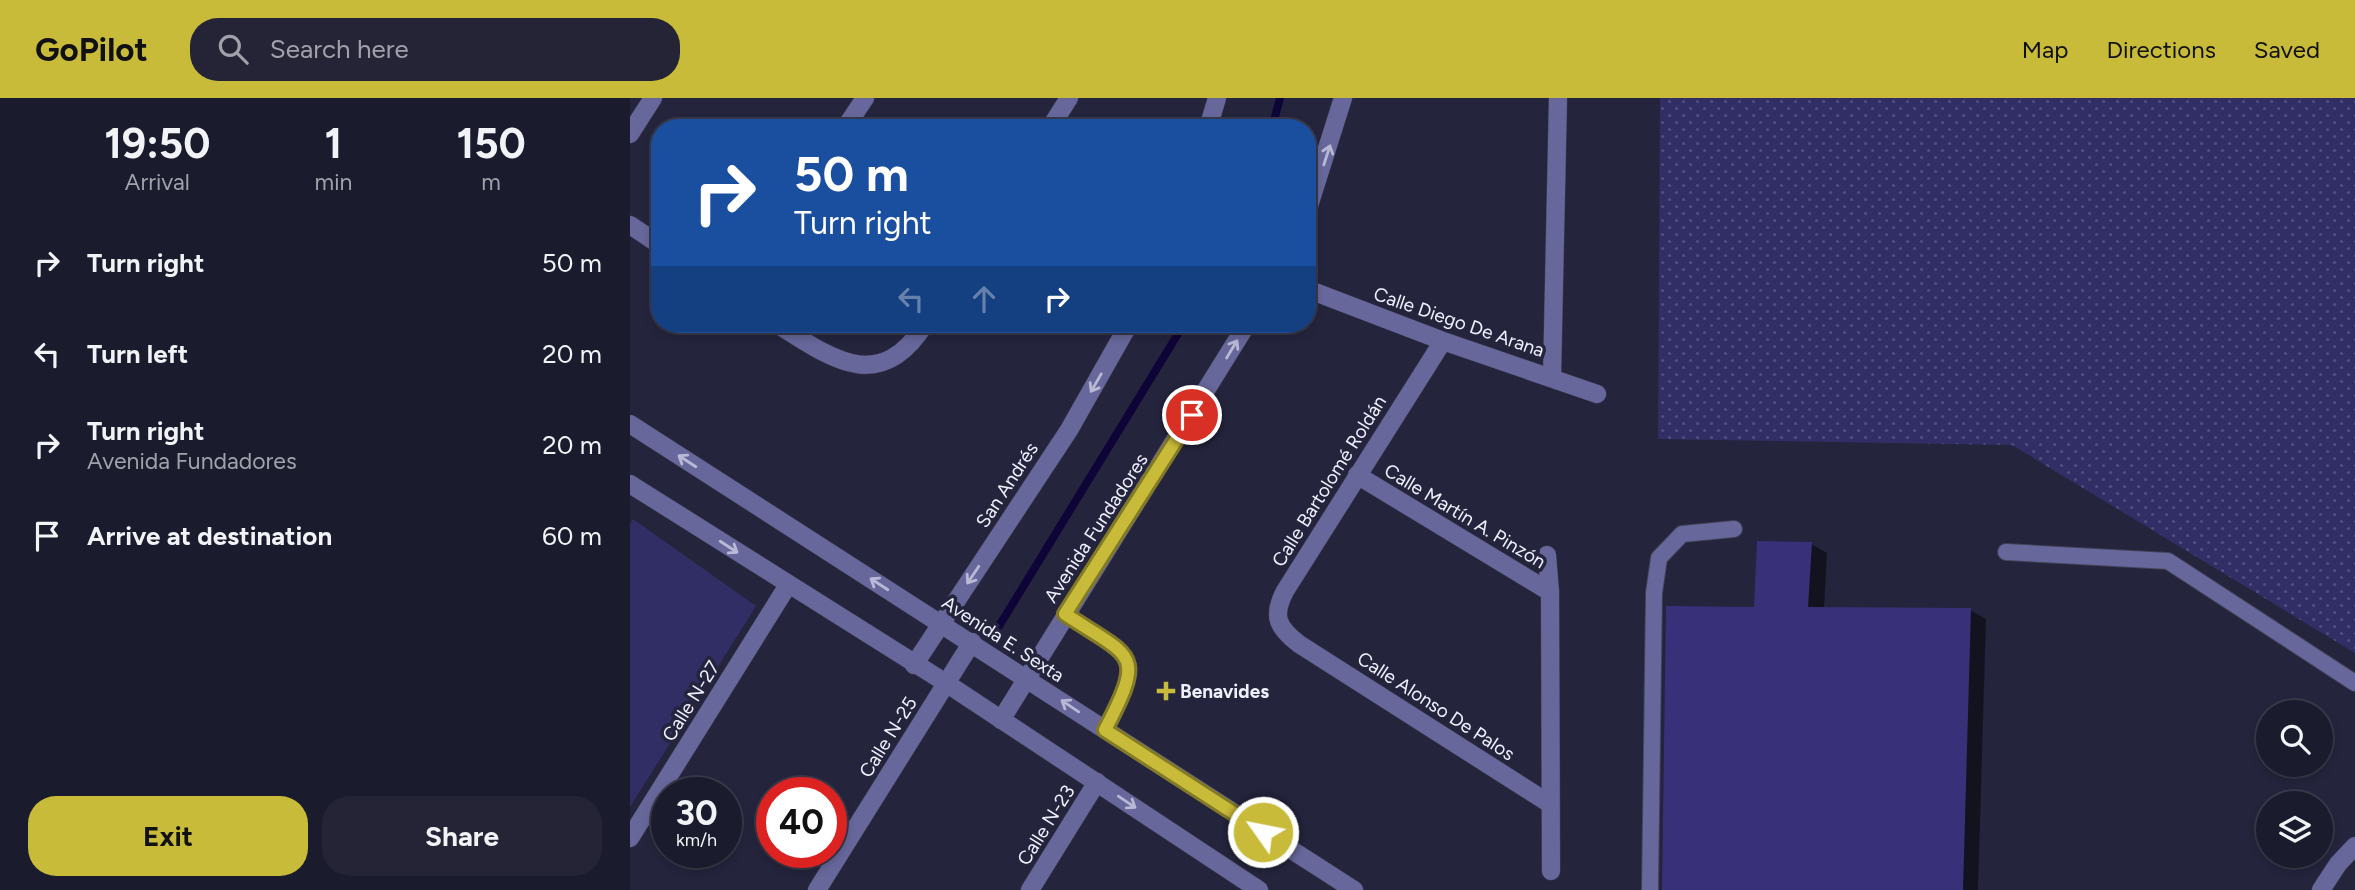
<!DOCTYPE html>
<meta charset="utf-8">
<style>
body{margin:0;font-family:Figtree,sans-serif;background:#242436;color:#f1f3f6;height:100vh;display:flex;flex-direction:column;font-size:26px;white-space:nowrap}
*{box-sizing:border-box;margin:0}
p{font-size:23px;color:#a0a1aa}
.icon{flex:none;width:38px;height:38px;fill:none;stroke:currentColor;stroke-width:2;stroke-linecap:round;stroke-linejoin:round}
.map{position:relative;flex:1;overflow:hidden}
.sheet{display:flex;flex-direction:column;background:#1b1b2e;width:630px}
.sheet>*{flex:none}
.guide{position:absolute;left:21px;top:21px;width:665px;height:214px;border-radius:28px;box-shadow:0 4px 10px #0003,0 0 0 2px #39394a;background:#1a4fa0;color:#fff;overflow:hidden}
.controls{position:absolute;left:1626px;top:602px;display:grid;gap:14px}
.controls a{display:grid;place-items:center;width:77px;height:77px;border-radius:50%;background:#1b1b2e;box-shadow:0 4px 10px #0003,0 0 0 2px #39394a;font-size:35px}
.speed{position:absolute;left:21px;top:679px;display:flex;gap:14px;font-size:35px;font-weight:700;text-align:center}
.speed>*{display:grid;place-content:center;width:91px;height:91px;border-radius:50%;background:#1b1b2e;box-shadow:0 4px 10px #0003,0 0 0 2px #39394a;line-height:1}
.speed small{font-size:18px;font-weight:400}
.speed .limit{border:10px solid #d22;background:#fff;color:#111}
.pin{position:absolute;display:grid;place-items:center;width:60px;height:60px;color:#fff;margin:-30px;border:4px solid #fff;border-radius:50%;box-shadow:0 2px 7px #0007}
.me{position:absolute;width:77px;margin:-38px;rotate:303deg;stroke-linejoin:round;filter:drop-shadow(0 0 5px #0008)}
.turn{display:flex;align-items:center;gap:24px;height:147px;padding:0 28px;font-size:32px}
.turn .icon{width:91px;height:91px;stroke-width:2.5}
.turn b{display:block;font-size:49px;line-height:60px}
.lanes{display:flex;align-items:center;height:66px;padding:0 28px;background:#0003;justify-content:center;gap:35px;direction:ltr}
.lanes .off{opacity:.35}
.eta{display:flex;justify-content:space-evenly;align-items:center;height:119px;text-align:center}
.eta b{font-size:42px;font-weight:700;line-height:49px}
.button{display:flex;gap:14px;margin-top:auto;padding:14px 28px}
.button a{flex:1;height:80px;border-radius:28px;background:#c9bb3a;color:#111;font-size:28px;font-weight:700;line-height:80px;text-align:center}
.button a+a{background:#242436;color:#f1f3f6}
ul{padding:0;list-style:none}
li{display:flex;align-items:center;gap:21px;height:91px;padding:0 28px}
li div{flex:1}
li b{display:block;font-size:26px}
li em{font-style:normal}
header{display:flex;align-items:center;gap:42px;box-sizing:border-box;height:98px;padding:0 35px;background:#c9bb3a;color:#111}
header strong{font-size:33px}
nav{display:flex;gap:38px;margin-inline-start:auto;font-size:24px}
.search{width:490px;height:63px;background:#242436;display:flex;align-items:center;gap:18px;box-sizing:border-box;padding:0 24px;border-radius:28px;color:#a0a1aa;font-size:26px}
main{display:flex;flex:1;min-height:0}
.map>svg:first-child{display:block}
</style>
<header>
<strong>GoPilot</strong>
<div class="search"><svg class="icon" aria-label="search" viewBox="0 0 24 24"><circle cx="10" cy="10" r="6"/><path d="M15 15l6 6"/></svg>Search here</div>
<nav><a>Map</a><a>Directions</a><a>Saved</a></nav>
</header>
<main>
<section class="sheet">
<div class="eta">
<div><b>19:50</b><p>Arrival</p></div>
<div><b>1</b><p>min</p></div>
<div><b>150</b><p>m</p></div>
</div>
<ul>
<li><svg class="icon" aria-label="right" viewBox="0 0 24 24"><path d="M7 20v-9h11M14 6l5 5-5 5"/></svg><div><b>Turn right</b></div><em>50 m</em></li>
<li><svg class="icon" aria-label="left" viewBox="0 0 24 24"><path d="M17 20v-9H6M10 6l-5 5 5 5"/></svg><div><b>Turn left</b></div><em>20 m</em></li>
<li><svg class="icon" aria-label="right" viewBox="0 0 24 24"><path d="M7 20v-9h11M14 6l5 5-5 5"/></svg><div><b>Turn right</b><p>Avenida Fundadores</p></div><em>20 m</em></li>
<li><svg class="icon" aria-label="arrive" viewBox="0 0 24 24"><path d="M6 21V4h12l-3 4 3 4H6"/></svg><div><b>Arrive at destination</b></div><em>60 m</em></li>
</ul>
<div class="button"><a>Exit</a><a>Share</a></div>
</section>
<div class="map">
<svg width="1725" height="792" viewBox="0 0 1725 792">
<defs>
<pattern id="grass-dots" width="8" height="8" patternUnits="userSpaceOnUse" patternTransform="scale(1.75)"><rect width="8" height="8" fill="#312e66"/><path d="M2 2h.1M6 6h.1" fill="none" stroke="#4f4d7d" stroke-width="1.8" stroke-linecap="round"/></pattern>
</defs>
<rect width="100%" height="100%" fill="#24243d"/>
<path fill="url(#grass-dots)" d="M 1030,0 L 1725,0 L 1725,555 L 1382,347 L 1028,341 Z"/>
<path fill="#312e66" d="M 3,421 L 126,508 L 0,709 L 0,427 Z"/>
<path fill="#0007" d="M 1181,446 L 1197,455 L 1194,511 L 1340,512 L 1356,521 L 1348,792 L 1033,792 L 1126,511 Z"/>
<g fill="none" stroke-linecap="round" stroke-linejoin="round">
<g stroke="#0f0438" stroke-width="8">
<path d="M 642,30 L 650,0"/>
<path d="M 366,533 L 554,226"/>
</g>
</g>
<path fill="#383179" d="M 1127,443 L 1182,444 L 1178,509 L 1341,510 L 1333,792 L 1032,792 L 1036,508 L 1124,509 Z"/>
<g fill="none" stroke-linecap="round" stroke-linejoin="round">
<defs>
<g id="service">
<path d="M 1376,454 L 1538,463 L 1725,585"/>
<path d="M 435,516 C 503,561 517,553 475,632"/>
<path d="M 1020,792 L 1024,495 L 1029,460 L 1052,436 L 1104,431"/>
</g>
<g id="minor">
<path d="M 215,30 L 235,0"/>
<path d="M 420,30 L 439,0"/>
<path d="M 578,30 L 587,0"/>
<path d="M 0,36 L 23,0"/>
<path d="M 677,114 L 713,0"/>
<path d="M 0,127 L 30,147"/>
<path d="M 677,191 L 813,243 L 967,296"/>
<path d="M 147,226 C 202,261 250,297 295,226"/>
<path d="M 813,243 L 655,493 C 642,518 647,529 669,546 L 920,706"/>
<path d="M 922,279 L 928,0"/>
<path d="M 727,377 L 920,494"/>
<path d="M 917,457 L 920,494 L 921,773"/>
<path d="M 284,567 L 439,332 L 499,226"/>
<path d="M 371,622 L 617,226"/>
<path d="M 0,740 L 158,487"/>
<path d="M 187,792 L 342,544"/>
<path d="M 400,792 L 467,684"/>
</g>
<g id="tertiary">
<path d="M 0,326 L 724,792"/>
<path d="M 0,386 L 316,585 L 629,792"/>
<path d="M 1691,792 L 1708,766 L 1725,748"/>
</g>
</defs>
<use href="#service" stroke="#404158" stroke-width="18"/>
<use href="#minor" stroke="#404158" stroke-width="19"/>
<use href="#tertiary" stroke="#404158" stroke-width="19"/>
<use href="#service" stroke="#67679b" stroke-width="16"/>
<use href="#minor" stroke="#67679b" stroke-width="18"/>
<use href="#tertiary" stroke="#67679b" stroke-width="18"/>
</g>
<defs><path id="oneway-shaft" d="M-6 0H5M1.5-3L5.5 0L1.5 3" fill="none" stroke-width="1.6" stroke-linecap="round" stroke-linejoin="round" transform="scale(1.75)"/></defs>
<g stroke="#b9b9d6">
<use href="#oneway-shaft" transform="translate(697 57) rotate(-72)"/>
<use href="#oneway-shaft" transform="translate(602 251) rotate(-59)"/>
<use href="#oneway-shaft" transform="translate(466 285) rotate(120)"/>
<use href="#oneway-shaft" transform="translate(57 363) rotate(-147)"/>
<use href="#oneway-shaft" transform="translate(99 449) rotate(33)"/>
<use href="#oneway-shaft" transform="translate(343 477) rotate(124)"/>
<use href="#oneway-shaft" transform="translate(249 486) rotate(-147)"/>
<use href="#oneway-shaft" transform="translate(440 608) rotate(-146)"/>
<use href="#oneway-shaft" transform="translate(497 704) rotate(34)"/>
</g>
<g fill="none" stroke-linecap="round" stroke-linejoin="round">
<defs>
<path id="route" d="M 562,317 L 435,516 C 503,561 516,553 475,632 L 633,734"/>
</defs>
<use href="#route" stroke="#837a26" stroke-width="18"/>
<use href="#route" stroke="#c9bb3a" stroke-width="12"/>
</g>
<path fill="#c9bb3a" stroke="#24243d" stroke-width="2.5" d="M532.5 582.5h7v7h7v7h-7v7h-7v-7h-7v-7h7z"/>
<g text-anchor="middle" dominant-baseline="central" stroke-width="7" stroke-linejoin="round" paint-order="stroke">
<g font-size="19" fill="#eff0fe" stroke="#24243d">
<text transform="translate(829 224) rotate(19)">Calle Diego De Arana</text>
<text transform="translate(699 383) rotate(-58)">Calle Bartolomé Roldán</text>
<text transform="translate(377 387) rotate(-57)">San Andrés</text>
<text transform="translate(835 418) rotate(31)">Calle Martín A. Pinzón</text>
<text transform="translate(466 430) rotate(-57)">Avenida Fundadores</text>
<text transform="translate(373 541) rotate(33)">Avenida E. Sexta</text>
<text transform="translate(61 603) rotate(-58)">Calle N-27</text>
<text transform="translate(806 608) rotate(33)">Calle Alonso De Palos</text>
<text transform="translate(258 639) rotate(-58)">Calle N-25</text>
<text transform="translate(416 727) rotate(-58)">Calle N-23</text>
</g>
<g font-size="19" font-weight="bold" fill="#eff0fe" stroke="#24243d" text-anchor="start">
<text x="550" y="593">Benavides</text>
</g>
</g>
</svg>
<div class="controls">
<a><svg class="icon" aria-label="search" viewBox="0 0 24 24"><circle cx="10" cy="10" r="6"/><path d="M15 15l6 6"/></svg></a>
<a><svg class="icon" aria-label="layers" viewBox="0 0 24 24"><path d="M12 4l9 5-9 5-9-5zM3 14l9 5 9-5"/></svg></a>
</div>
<div class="speed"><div>30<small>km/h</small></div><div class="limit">40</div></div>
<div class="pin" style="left:562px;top:317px;background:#d93025"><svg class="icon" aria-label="arrive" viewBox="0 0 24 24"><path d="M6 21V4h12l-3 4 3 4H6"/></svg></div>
<svg class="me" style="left:633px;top:734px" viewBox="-20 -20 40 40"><circle r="17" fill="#c9bb3a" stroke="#fff" stroke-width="3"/><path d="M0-11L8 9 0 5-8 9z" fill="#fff"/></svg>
<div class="guide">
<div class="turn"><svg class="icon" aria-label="right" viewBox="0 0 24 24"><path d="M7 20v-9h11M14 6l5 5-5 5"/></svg><div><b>50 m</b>Turn right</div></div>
<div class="lanes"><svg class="icon off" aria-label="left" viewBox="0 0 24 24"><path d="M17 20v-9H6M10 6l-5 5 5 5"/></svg><svg class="icon off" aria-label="ahead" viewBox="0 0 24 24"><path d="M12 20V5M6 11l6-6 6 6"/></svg><svg class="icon" aria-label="right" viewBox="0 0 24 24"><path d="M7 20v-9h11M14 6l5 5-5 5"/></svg></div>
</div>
</div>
</main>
